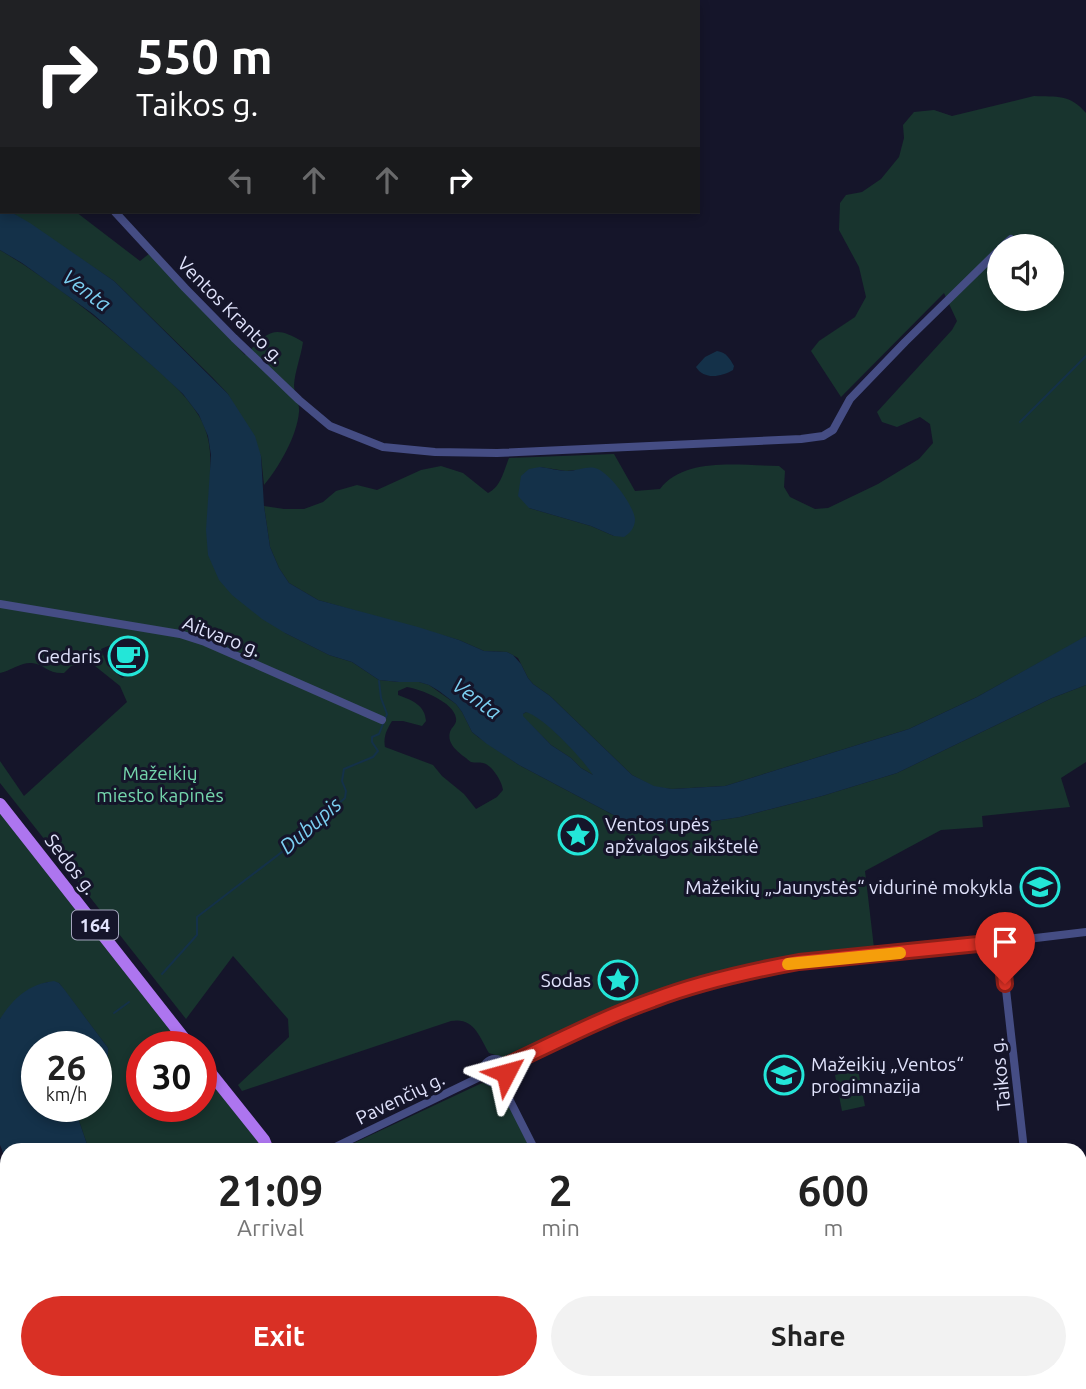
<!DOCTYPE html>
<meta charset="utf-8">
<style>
body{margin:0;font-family:Ubuntu,sans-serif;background:#f2f2f2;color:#222;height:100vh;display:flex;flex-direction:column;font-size:26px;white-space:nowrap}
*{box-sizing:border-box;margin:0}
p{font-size:23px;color:#767676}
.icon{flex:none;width:38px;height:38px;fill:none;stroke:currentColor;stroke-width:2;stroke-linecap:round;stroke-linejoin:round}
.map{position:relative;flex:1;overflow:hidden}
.side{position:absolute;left:0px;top:1143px;width:1087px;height:247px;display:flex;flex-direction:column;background:#fff;border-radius:21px 21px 0 0;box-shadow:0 4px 10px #0003}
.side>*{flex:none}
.guide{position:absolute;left:0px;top:0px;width:700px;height:214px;box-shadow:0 4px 10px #0003;background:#202124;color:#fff;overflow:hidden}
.tools{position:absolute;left:987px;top:234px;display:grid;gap:14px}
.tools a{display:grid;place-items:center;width:77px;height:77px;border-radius:50%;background:#fff;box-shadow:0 4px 10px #0003;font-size:35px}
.speed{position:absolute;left:21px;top:1031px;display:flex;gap:14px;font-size:35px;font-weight:700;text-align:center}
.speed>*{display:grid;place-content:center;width:91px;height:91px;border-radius:50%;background:#fff;box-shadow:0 4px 10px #0003;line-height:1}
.speed small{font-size:18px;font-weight:400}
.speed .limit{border:10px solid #d22;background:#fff;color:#111}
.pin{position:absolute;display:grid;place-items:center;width:60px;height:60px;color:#fff;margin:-72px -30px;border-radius:50% 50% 50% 0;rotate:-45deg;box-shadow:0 0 7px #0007}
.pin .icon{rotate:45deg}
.me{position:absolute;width:77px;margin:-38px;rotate:51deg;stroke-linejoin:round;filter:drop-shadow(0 0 5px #0008)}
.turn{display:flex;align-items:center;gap:24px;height:147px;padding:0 21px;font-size:32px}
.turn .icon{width:91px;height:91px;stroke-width:2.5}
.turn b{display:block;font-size:49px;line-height:60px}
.lanes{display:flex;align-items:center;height:66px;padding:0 21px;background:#0003;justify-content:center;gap:35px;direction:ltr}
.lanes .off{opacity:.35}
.eta{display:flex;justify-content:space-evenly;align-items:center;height:119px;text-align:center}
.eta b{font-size:42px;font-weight:600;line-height:49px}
.action{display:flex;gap:14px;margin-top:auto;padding:14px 21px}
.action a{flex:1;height:80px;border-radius:42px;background:#d93025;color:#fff;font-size:28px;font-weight:600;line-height:80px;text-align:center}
.action a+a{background:#f2f2f2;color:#222}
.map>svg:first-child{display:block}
</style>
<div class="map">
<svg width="1086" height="1389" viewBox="0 0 1086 1389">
<rect width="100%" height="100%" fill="#15152a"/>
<g fill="#18342e" fill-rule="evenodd">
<path d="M 1034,96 C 1057,97 1070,94 1086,113 L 1086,636 L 1082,639 L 977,697 L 909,729 L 725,786 L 672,789 L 654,787 L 632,775 L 550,696 L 533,684 L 528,678 L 518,658 L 507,652 L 484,651 L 459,640 L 318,600 L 289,583 L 279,568 L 270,547 L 264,506 L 284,509 L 304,509 L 323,502 L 336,491 L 357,485 L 377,490 L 421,470 L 441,466 L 463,473 L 488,493 C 501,487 504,470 509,458 L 614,454 L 635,491 L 660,489 C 685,456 742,466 779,466 L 785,471 L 784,487 L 790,497 L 815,509 L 828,508 L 878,484 L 919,459 L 933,443 L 930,424 L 920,417 L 897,427 L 882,422 L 877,412 L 952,330 L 957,321 L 944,293 L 841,397 L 811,351 L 819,341 L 855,317 L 866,297 L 859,267 L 839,230 L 840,203 L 846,195 L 862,192 L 881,179 L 899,157 L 904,138 L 903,125 L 914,112 L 934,110 L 952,116 ZM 999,247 L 1052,247 L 1052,299 L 999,299 ZM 540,467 L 566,471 L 576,470 L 614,536 L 591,526 L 529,508 Z"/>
<path d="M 11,212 L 76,212 L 140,261 L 150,253 L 245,355 C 268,333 272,323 303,342 C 301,356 295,371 294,385 C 294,394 300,403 299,412 C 297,436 279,467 264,485 L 261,456 L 228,394 L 212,377 L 114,281 Z"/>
<path d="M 0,250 C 50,280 95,315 139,354 C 160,372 184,391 199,416 C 211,436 211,456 210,478 L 285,633 L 329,655 L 352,662 L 379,680 L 399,682 L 419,682 L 429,685 L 456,704 L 462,712 L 472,732 L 478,737 L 519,765 L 623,820 L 655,824 L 700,823 L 740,817 L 822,796 L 897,773 L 1052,698 L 1086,685 L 1086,762 L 1061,778 L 1070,807 L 982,816 L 983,827 L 941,830 L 865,871 L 874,948 L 745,965 L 702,976 L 656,992 L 588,1021 L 508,1059 L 489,1053 C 479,1036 474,1017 451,1021 L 242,1091 L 238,1085 L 289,1037 L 288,1019 L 233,956 L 186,1019 L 0,783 L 0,761 L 24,796 L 127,702 L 120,686 L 95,666 L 88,663 L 71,666 L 64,673 C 48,674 44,664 32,663 C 21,662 10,671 0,673 ZM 127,638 L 144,669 L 122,678 L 107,665 L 101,649 ZM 407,687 C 420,689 454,702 456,718 C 457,725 452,726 450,732 C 446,746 463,755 471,762 C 475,763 479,762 483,763 C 492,765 502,781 503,790 L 497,797 L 476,809 L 464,794 L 442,776 L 433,765 L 385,747 C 383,737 387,729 392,721 L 403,721 L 422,726 L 426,721 C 425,705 412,700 398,695 L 398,691 Z"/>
<path d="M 526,712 L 531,713 L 547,724 L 574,750 L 595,776 L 581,768 L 571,758 L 551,745 L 522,716 L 523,714 Z"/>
<path d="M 0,812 L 184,1046 L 142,1046 L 142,1106 L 201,1106 L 201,1068 L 265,1150 L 89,1150 L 78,1118 L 76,1106 L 96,1106 L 96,1076 C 104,1070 109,1057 108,1048 L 59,983 L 48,982 L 42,984 L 0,1019 Z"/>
<path d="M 858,1070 L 865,1106 L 842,1111 L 835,1075 Z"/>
<path d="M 482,1083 L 496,1085 L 501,1089 L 532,1150 L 339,1150 Z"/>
<path d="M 166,1383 L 279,1383 L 284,1389 L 169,1389 Z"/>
<path d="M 354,1383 L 445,1383 L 449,1389 L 357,1389 Z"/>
</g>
<g fill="#143149" fill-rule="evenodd">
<path d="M 0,205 L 2,206 L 2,212 L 11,212 L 30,223 L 114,281 L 228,394 L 255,436 L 261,456 L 264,506 L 270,547 L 279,568 L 289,583 L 318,600 L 418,627 L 459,640 L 484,651 L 507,652 L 513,655 L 521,664 L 528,678 L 533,684 L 550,696 L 632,775 L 654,786 L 672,789 L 725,786 L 909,729 L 977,697 L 1086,636 L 1086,685 L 1052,698 L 897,773 L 822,796 L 740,817 L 700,823 L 655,824 L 623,820 L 519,765 L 487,744 L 472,732 L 462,712 L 456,704 L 439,691 L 429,685 L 419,682 L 399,682 L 379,680 L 352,662 L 329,655 L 285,633 L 262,619 L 232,595 L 219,580 L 208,555 L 206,530 L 211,455 L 208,436 L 199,415 L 183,394 L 156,369 L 93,314 L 22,263 L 0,250 ZM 526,712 C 545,718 582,758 593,775 L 581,768 L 571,758 L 551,745 L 523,716 L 523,714 Z"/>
<path d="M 717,351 C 726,352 730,359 734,366 L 733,370 C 721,377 704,380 696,367 L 705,357 Z"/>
<path d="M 540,467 C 549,468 559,471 568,471 C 576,471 587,466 595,468 C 609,471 634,506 635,519 C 635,528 630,533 624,537 L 614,536 L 591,526 L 529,508 L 518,496 L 521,476 L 529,469 Z"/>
<path d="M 54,981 L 59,983 L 64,989 L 108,1048 C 109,1058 104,1069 96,1076 L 96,1046 L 37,1046 L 37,1106 L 76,1106 L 78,1118 L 89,1150 L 7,1150 L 7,1226 L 0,1225 C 0,1214 0,1202 0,1190 C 1,1174 8,1161 0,1145 L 0,1019 C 13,999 28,984 54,981 Z"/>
</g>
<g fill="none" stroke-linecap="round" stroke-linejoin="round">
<g stroke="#143149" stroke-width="2">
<path d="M 1020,422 L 1086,356"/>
<path d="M 162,974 L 197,935 L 197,917 L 295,842 L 345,798 L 346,791 L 342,781 L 344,769 L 373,757 L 378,751 L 372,742 L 372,737 L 379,734 L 387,714 L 381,698 L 379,681"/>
<path d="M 114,1013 L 129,1002"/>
<path d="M 477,1382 L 479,1389"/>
</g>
<g stroke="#454d84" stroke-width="8">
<path d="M 0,84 L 2,86"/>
<path d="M 115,212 L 185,288 L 234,338 L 299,400 L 330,426 L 383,447 L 435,452 L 497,453 L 801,439 L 823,436 L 833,430 L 850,399 L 905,342 L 999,250"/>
<path d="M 1002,247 L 1011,239"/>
<path d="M 0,604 L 180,634 L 205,642 L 382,720"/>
<circle cx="1000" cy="942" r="12"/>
<path d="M 1011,941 L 1086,932"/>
<path d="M 1002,954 L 1024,1150"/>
<circle cx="495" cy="1071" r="12"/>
<path d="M 505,1066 L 615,1015 L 653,1000 L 732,975 L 799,962 L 988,943"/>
<path d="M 500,1081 L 535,1150"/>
<path d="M 329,1150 L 484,1075"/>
<path d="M 1080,1255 L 1086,1254"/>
<path d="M 0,1272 L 7,1270"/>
<path d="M 164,1382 L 166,1389"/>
<path d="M 655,1382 L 659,1389"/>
<path d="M 871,1382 L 874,1389"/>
</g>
<g stroke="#8393f1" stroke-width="10">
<path d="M 1080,1377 L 1086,1377"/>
<path d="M 1021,1389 L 1051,1382"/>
</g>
<g stroke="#ad75ef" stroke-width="12">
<path d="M 0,804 L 190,1046"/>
<path d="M 201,1061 L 264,1140 L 268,1150"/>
<path d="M 450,1382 L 454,1389"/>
</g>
</g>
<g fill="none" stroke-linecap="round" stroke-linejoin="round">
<defs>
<path id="route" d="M 506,1073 L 505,1066 C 554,1043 602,1018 653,1000 C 700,982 750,971 799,962 L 988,943 L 992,951 L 1002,954 L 1005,984"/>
</defs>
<use href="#route" stroke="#8d1f18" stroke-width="18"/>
<use href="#route" stroke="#d93025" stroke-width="12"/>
<path stroke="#f59e0b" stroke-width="12" d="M 788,964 L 900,953"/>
</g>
<defs>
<symbol id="cafe-ring" viewBox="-11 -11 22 22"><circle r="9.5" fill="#15152a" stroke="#23e6d8" stroke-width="1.5"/><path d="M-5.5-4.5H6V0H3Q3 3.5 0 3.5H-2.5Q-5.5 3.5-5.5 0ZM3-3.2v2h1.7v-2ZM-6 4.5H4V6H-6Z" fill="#23e6d8"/></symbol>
<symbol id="sight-ring" viewBox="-11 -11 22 22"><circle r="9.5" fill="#15152a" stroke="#23e6d8" stroke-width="1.5"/><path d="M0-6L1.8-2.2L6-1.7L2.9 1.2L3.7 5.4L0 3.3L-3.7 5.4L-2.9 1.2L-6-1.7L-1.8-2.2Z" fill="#23e6d8"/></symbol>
<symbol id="school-ring" viewBox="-11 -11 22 22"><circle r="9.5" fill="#15152a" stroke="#23e6d8" stroke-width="1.5"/><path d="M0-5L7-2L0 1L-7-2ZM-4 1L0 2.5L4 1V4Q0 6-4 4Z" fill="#23e6d8"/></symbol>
</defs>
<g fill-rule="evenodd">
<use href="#cafe-ring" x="106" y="634" width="44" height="44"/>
<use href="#sight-ring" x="556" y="813" width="44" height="44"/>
<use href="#school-ring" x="1018" y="865" width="44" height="44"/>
<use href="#sight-ring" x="596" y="958" width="44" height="44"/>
<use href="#school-ring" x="762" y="1053" width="44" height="44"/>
</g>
<g text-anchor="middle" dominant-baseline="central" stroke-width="6" stroke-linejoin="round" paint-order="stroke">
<rect fill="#15152a" stroke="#a4a5bd" stroke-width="2" x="72" y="910.5" width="46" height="29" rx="5"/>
<g font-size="18" font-weight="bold" fill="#e1e3fc">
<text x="95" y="925">164</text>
</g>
<g font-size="19" fill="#e1e3fc" stroke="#15152a">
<text transform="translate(231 310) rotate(45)">Ventos Kranto g.</text>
<text transform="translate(222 636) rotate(21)">Aitvaro g.</text>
<text transform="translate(71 864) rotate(52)">Sedos g.</text>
<text transform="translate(1000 1074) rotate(-96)">Taikos g.</text>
<text transform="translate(400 1098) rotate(-26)">Pavenčių g.</text>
</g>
<g font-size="19" fill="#e1e3fc" stroke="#15152a" text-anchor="end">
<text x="101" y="656">Gedaris</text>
<text x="605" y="824" text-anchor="start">Ventos upės<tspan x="605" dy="22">apžvalgos aikštelė</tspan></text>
<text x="1013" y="887">Mažeikių „Jaunystės“ vidurinė mokykla</text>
<text x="591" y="980">Sodas</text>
<text x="811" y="1064" text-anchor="start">Mažeikių „Ventos“<tspan x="811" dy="22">progimnazija</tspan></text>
</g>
<g font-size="19" fill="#74d5ac" stroke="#15152a">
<text x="160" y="773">Mažeikių<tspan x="160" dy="22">miesto kapinės</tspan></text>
</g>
<g font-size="21" font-style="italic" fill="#7bcef0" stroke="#15152a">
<text transform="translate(87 290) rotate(37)">Venta</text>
<text transform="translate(477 698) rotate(36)">Venta</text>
<text transform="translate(310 825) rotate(-41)">Dubupis</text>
</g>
</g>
</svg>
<div class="tools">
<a><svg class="icon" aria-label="sound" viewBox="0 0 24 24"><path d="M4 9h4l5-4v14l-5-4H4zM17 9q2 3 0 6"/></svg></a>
</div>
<div class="speed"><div>26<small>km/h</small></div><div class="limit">30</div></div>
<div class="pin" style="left:1005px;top:984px;background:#d93025"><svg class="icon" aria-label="arrive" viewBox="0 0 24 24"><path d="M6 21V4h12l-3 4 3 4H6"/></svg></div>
<svg class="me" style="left:506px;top:1073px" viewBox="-20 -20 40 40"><path d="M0-17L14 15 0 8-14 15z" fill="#d93025" stroke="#fff" stroke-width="4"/></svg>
<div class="guide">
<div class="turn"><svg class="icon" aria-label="right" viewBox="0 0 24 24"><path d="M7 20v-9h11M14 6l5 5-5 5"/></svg><div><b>550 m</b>Taikos g.</div></div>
<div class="lanes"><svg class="icon off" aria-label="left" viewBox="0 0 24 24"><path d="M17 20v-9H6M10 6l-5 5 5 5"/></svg><svg class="icon off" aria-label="ahead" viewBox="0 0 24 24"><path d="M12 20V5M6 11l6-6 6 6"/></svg><svg class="icon off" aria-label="ahead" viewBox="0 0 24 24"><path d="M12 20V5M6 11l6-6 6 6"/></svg><svg class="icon" aria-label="right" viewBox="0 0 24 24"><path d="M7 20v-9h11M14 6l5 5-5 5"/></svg></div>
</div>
<section class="side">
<div class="eta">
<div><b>21:09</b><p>Arrival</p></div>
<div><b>2</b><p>min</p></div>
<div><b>600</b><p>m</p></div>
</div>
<div class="action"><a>Exit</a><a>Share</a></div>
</section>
</div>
